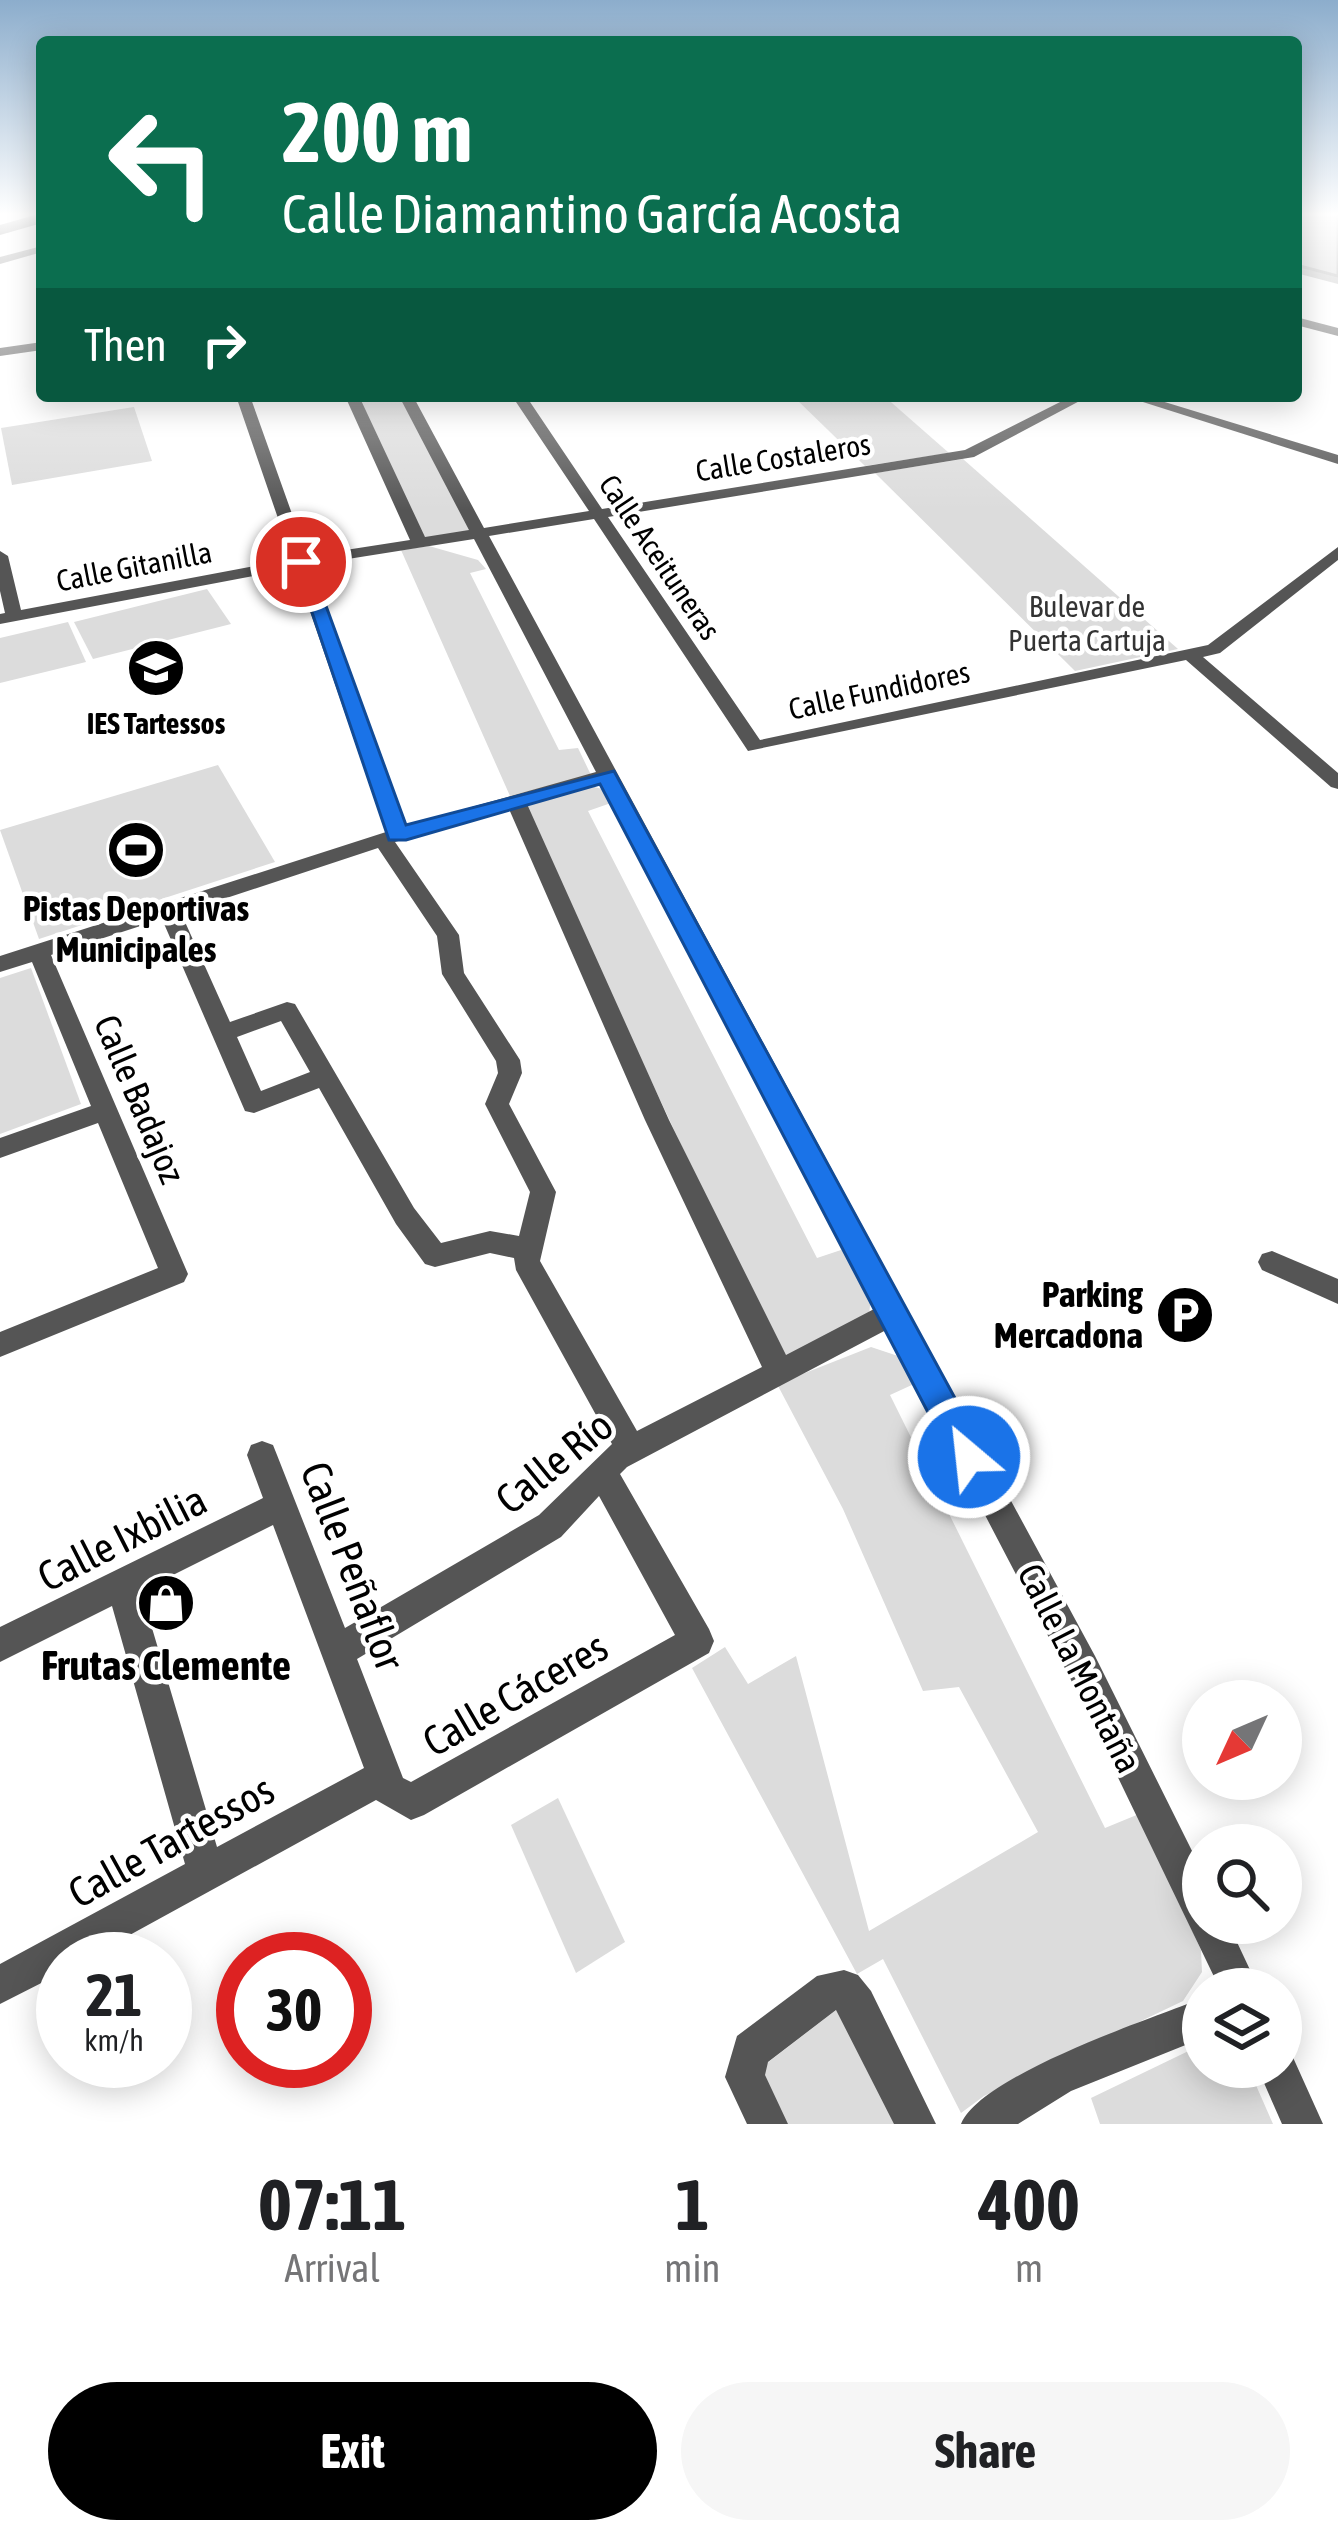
<!DOCTYPE html>
<meta charset="utf-8">
<style>
body{margin:0;font-family:"Asap Condensed",sans-serif;background:#f6f6f6;color:#202124;height:100vh;display:flex;flex-direction:column;font-size:45px;white-space:nowrap}
*{box-sizing:border-box;margin:0}
p{font-size:39px;color:#757577}
.icon{flex:none;width:66px;height:66px;fill:none;stroke:currentColor;stroke-width:2;stroke-linecap:round;stroke-linejoin:round}
.map{position:relative;height:2124px;overflow:hidden}
.sheet{display:flex;flex-direction:column;background:#fff;flex:1}
.sheet>*{flex:none}
.guide{position:absolute;left:36px;top:36px;width:1266px;height:366px;border-radius:12px;box-shadow:0 6px 30px #0003;background:#0b6e4f;color:#fff;overflow:hidden}
.needle{width:78px;rotate:226deg}
.controls{position:absolute;left:1182px;top:1680px;display:grid;gap:24px}
.controls a{display:grid;place-items:center;width:120px;height:120px;border-radius:50%;background:#fff;box-shadow:0 6px 30px #0003;font-size:60px}
.speed{position:absolute;left:36px;top:1932px;display:flex;gap:24px;font-size:60px;font-weight:700;text-align:center}
.speed>*{display:grid;place-content:center;width:156px;height:156px;border-radius:50%;background:#fff;box-shadow:0 6px 30px #0003;line-height:1}
.speed small{font-size:30px;font-weight:400}
.speed .limit{border:18px solid #d22;background:#fff;color:#111}
.pin{position:absolute;display:grid;place-items:center;width:102px;height:102px;color:#fff;margin:-51px;border:6px solid #fff;border-radius:50%;box-shadow:0 3px 12px #0007}
.me{position:absolute;width:132px;margin:-66px;rotate:332deg;stroke-linejoin:round;filter:drop-shadow(0 0 9px #0008)}
.turn{display:flex;align-items:center;gap:42px;height:252px;padding:0 48px;font-size:54px}
.turn .icon{width:156px;height:156px;stroke-width:2.5}
.turn b{display:block;font-size:84px;line-height:102px}
.then{display:flex;align-items:center;height:114px;padding:0 48px;background:#0003;gap:24px;font-size:45px}
.eta{display:flex;justify-content:space-evenly;align-items:center;height:204px;text-align:center}
.eta b{font-size:72px;font-weight:700;line-height:84px}
.button{display:flex;gap:24px;margin-top:auto;padding:24px 48px}
.button a{flex:1;height:138px;border-radius:72px;background:#000;color:#fff;font-size:48px;font-weight:700;line-height:138px;text-align:center}
.button a+a{background:#f6f6f6;color:#202124}
.map>svg:first-child{display:block}
</style>
<div class="map">
<svg width="1338" height="2124" viewBox="0 0 1338 2124">
<rect width="100%" height="100%" fill="#fff"/>
<g fill="#dcdcdc">
<path d="M 355,396 L 402,396 L 476,532 L 424,539 Z"/>
<path d="M 793,396 L 884,396 L 949,453 L 865,466 Z"/>
<path d="M 134,407 L 152,461 L 12,485 L 1,428 Z"/>
<path d="M 963,459 L 1178,649 L 1075,671 L 875,473 Z"/>
<path d="M 429,546 L 478,560 L 486,569 L 470,573 L 559,750 L 578,748 L 591,775 L 510,796 L 401,550 Z"/>
<path d="M 207,589 L 231,624 L 93,659 L 74,622 Z"/>
<path d="M 68,622 L 86,662 L 0,683 L 0,638 Z"/>
<path d="M 218,765 L 275,862 L 39,939 L 0,830 Z"/>
<path d="M 587,785 L 602,789 L 611,803 L 588,811 L 817,1258 L 844,1249 L 871,1295 L 869,1316 L 783,1362 L 520,801 Z"/>
<path d="M 31,968 L 81,1104 L 0,1134 L 0,978 Z"/>
<path d="M 871,1347 L 901,1357 L 914,1384 L 890,1395 L 1105,1828 L 1139,1814 L 1201,1950 L 1202,1972 L 1183,2001 L 984,2096 L 961,2113 L 883,1959 L 857,1974 L 692,1668 L 725,1647 L 748,1684 L 796,1656 L 869,1931 L 1038,1832 L 959,1687 L 923,1691 L 843,1509 L 777,1384 Z"/>
<path d="M 558,1798 L 625,1942 L 576,1973 L 511,1825 Z"/>
<path d="M 844,2004 L 901,2124 L 785,2124 L 758,2070 Z"/>
<path d="M 1203,2044 L 1203,2067 L 1248,2067 L 1273,2124 L 1100,2124 L 1091,2098 Z"/>
</g>
<g fill="none" stroke-linecap="round" stroke-linejoin="round">
<g fill="#555" fill-rule="evenodd">
<path d="M 42,246 L 42,252 L 0,264 L 0,257 Z"/>
<path d="M 1296,317 L 1338,328 L 1338,336 L 1296,325 Z"/>
<path d="M 42,342 L 42,350 L 0,356 L 0,348 Z"/>
<path d="M 236,396 L 250,396 L 307,556 L 410,540 L 345,396 L 359,396 L 425,537 L 469,530 L 399,396 L 413,396 L 484,528 L 589,511 L 512,396 L 526,396 L 602,509 L 965,450 L 1072,396 L 1089,396 L 974,457 L 608,517 L 760,740 L 1208,645 L 1338,547 L 1338,560 L 1220,653 L 1203,657 L 1338,773 L 1338,789 L 1331,787 L 1186,660 L 748,751 L 594,519 L 489,536 L 1095,1656 L 1203,1873 L 1203,1923 L 1228,1923 L 1259,1989 L 1220,1989 L 1071,1680 L 888,1329 L 627,1467 L 620,1474 L 709,1629 L 714,1641 L 709,1653 L 424,1815 L 411,1820 L 376,1800 L 86,1959 L 63,1959 L 63,1972 L 0,2004 L 0,1964 L 185,1864 L 112,1606 L 0,1662 L 0,1627 L 263,1498 L 247,1455 L 251,1445 L 262,1441 L 273,1445 L 277,1455 L 345,1628 L 539,1515 L 612,1444 L 516,1270 L 514,1258 L 490,1253 L 435,1267 L 425,1264 L 396,1224 L 319,1088 L 254,1113 L 245,1111 L 162,919 L 51,955 L 188,1274 L 184,1282 L 0,1357 L 0,1332 L 158,1268 L 98,1123 L 0,1158 L 0,1138 L 91,1106 L 32,962 L 0,972 L 0,956 L 386,832 L 295,568 L 0,624 L 0,614 L 5,613 L 0,591 L 0,551 L 8,556 L 21,610 L 292,559 ZM 474,539 L 596,772 L 404,826 L 310,565 ZM 602,783 L 876,1308 L 786,1355 L 669,1120 L 527,804 ZM 509,809 L 645,1120 L 762,1367 L 637,1431 L 540,1261 L 556,1192 L 509,1104 L 522,1073 L 520,1060 L 464,973 L 459,935 L 395,842 ZM 378,848 L 437,936 L 442,974 L 496,1061 L 498,1073 L 485,1104 L 530,1192 L 519,1236 L 490,1231 L 441,1243 L 414,1208 L 295,1004 L 287,1002 L 230,1022 L 181,913 ZM 281,1021 L 310,1072 L 261,1091 L 237,1037 ZM 599,1496 L 675,1635 L 411,1782 L 403,1778 L 357,1659 L 561,1537 ZM 273,1525 L 364,1768 L 217,1847 L 141,1591 Z"/>
<path d="M 1124,396 L 1145,396 L 1338,455 L 1338,464 Z"/>
<path d="M 1272,1251 L 1338,1279 L 1338,1304 L 1262,1270 L 1258,1262 L 1262,1254 Z"/>
<path d="M 844,1970 L 858,1975 L 871,1991 L 936,2124 L 894,2124 L 836,2010 L 768,2062 L 765,2075 L 788,2124 L 747,2124 L 725,2077 L 737,2036 L 817,1976 Z"/>
<path d="M 1203,1998 L 1203,2038 L 1071,2091 L 1018,2124 L 961,2124 C 981,2075 1150,2019 1203,1998 Z"/>
<path d="M 1281,2049 L 1291,2053 L 1323,2124 L 1282,2124 L 1257,2067 L 1281,2067 Z"/>
</g>
<path fill="#000" fill-rule="evenodd" d="M 42,213 L 42,223 L 0,235 L 0,225 Z"/>
</g>
<path fill="#a9a9a9" d="M 1296,212 L 1338,212 L 1338,284 L 1296,273 Z"/>
<path fill="#c4c4c4" stroke="#898989" stroke-width="3" d="M 1296,212 L 1338,212 L 1338,276 L 1296,265 Z"/>
<linearGradient id="sky" x2="0" y2="1"><stop stop-color="#8cadcc"/><stop offset="0.42" stop-color="#fff"/><stop offset="1" stop-color="#fff" stop-opacity="0"/></linearGradient>
<rect width="1338" height="510" fill="url(#sky)"/>
<path fill="#1a73e8" stroke="#114b97" stroke-width="3" d="M 294,559 L 310,562 L 406,825 L 614,771 L 981,1446 L 986,1457 L 981,1468 L 969,1473 L 957,1468 L 600,784 L 406,840 L 389,840 Z"/>
<defs>
<symbol id="school-disc" viewBox="-11 -11 22 22"><circle r="9.5" fill="#000" stroke="#fff"/><path d="M0-5L7-2L0 1L-7-2ZM-4 1L0 2.5L4 1V4Q0 6-4 4Z" fill="#fff"/></symbol>
<symbol id="stadium-disc" viewBox="-11 -11 22 22"><circle r="9.5" fill="#000" stroke="#fff"/><path d="M0-5a6.5 5 0 1 0 0 10a6.5 5 0 1 0 0-10ZM-3.5-1.8h7v3.6h-7Z" fill="#fff"/></symbol>
<symbol id="parking-disc" viewBox="-11 -11 22 22"><circle r="9.5" fill="#000" stroke="#fff"/><path d="M-3.5-5.5H1a3.5 3.5 0 0 1 0 7H-1V5.5H-3.5ZM-1-3.4V-.6H.8a1.4 1.4 0 0 0 0-2.8Z" fill="#fff"/></symbol>
<symbol id="shop-disc" viewBox="-11 -11 22 22"><circle r="9.5" fill="#000" stroke="#fff"/><path d="M-5-2.5h2.3a2.7 3.5 0 0 1 5.4 0H5L5.5 6h-11ZM-1.5-2.5h3a1.5 2.3 0 0 0-3 0Z" fill="#fff"/></symbol>
</defs>
<g fill-rule="evenodd">
<use href="#school-disc" x="123" y="635" width="66" height="66"/>
<use href="#stadium-disc" x="103" y="817" width="66" height="66"/>
<use href="#parking-disc" x="1152" y="1282" width="66" height="66"/>
<use href="#shop-disc" x="133" y="1570" width="66" height="66"/>
</g>
<g text-anchor="middle" dominant-baseline="central" stroke-width="9" stroke-linejoin="round" paint-order="stroke">
<g font-size="30" fill="#000" stroke="#fff">
<text transform="translate(783 457) rotate(-9)">Calle Costaleros</text>
<text transform="translate(660 557) rotate(56)">Calle Aceituneras</text>
<text transform="translate(134 566) rotate(-11)">Calle Gitanilla</text>
<text transform="translate(879 690) rotate(-12)">Calle Fundidores</text>
</g>
<g font-size="30" fill="#333" stroke="#fff">
<text x="1087" y="606">Bulevar de<tspan x="1087" dy="34">Puerta Cartuja</tspan></text>
</g>
<g font-size="30" font-weight="bold" fill="#000" stroke="#fff">
<text x="156" y="723">IES Tartessos</text>
</g>
<g font-size="36" font-weight="bold" fill="#000" stroke="#fff">
<text x="136" y="908">Pistas Deportivas<tspan x="136" dy="41">Municipales</tspan></text>
<text x="1143" y="1294" text-anchor="end">Parking<tspan x="1143" dy="41">Mercadona</tspan></text>
</g>
<g font-size="36" fill="#000" stroke="#fff">
<text transform="translate(140 1099) rotate(67)">Calle Badajoz</text>
<text transform="translate(1080 1668) rotate(63)">Calle La Montaña</text>
</g>
<g font-size="42" fill="#000" stroke="#fff">
<text transform="translate(554 1462) rotate(-39)">Calle Río</text>
<text transform="translate(122 1538) rotate(-27)">Calle Ixbilia</text>
<text transform="translate(353 1566) rotate(69)">Calle Peñaflor</text>
<text transform="translate(515 1694) rotate(-30)">Calle Cáceres</text>
<text transform="translate(171 1841) rotate(-29)">Calle Tartessos</text>
</g>
<g font-size="42" font-weight="bold" fill="#000" stroke="#fff">
<text x="166" y="1665">Frutas Clemente</text>
</g>
</g>
</svg>
<div class="controls">
<a><svg class="needle" viewBox="-14 -14 28 28"><path d="M0-13l5 13h-10z" fill="#e53935"/><path d="M0 13l5-13h-10z" fill="#757577"/></svg></a>
<a><svg class="icon" aria-label="search" viewBox="0 0 24 24"><circle cx="10" cy="10" r="6"/><path d="M15 15l6 6"/></svg></a>
<a><svg class="icon" aria-label="layers" viewBox="0 0 24 24"><path d="M12 4l9 5-9 5-9-5zM3 14l9 5 9-5"/></svg></a>
</div>
<div class="speed"><div>21<small>km/h</small></div><div class="limit">30</div></div>
<div class="pin" style="left:301px;top:562px;background:#d93025"><svg class="icon" aria-label="arrive" viewBox="0 0 24 24"><path d="M6 21V4h12l-3 4 3 4H6"/></svg></div>
<svg class="me" style="left:969px;top:1457px" viewBox="-20 -20 40 40"><circle r="17" fill="#1a73e8" stroke="#fff" stroke-width="3"/><path d="M0-11L8 9 0 5-8 9z" fill="#fff"/></svg>
<div class="guide">
<div class="turn"><svg class="icon" aria-label="left" viewBox="0 0 24 24"><path d="M17 20v-9H6M10 6l-5 5 5 5"/></svg><div><b>200 m</b>Calle Diamantino García Acosta</div></div>
<div class="then">Then<svg class="icon" aria-label="right" viewBox="0 0 24 24"><path d="M7 20v-9h11M14 6l5 5-5 5"/></svg></div>
</div>
</div>
<section class="sheet">
<div class="eta">
<div><b>07:11</b><p>Arrival</p></div>
<div><b>1</b><p>min</p></div>
<div><b>400</b><p>m</p></div>
</div>
<div class="button"><a>Exit</a><a>Share</a></div>
</section>
